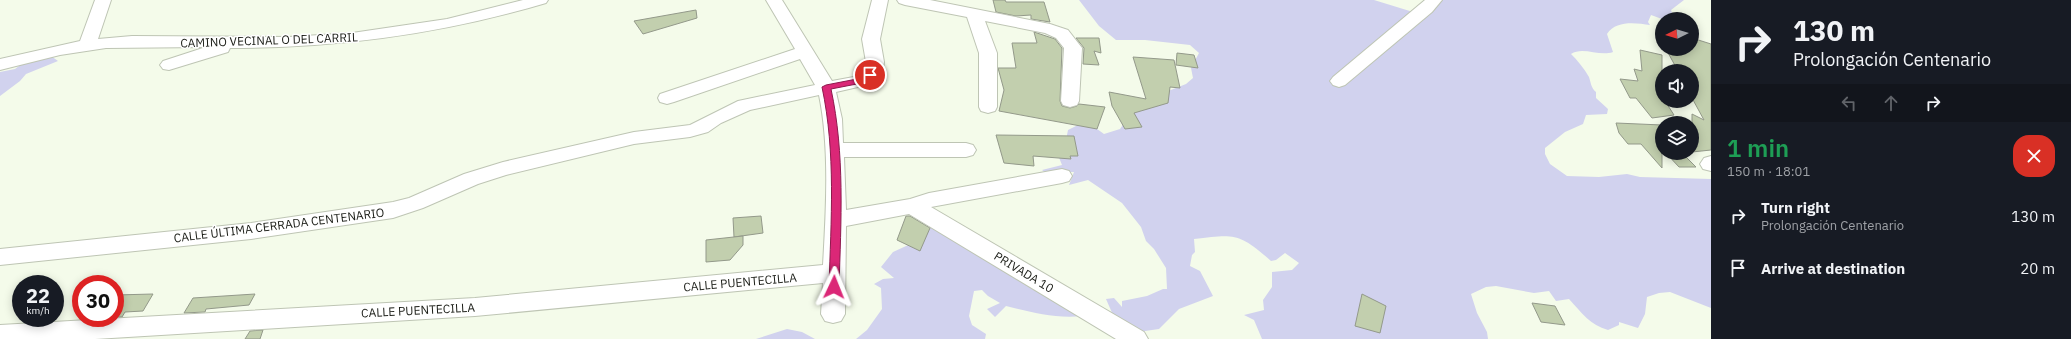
<!DOCTYPE html>
<meta charset="utf-8">
<style>
body{margin:0;font-family:"IBM Plex Sans",sans-serif;background:#20242c;color:#f1f3f6;height:100vh;display:flex;flex-direction:column;font-size:15px;white-space:nowrap}
*{box-sizing:border-box;margin:0}
p{font-size:13px;color:#9ea1a6}
.icon{flex:none;width:22px;height:22px;fill:none;stroke:currentColor;stroke-width:2;stroke-linecap:round;stroke-linejoin:round}
.map{position:relative;flex:1;overflow:hidden}
.side{display:flex;flex-direction:column;background:#171b24;width:360px}
.side>*{flex:none}
.hud{background:#171b24;color:#f1f3f6;overflow:hidden}
.needle{width:26px;rotate:265deg}
.buttons{position:absolute;left:1655px;top:12px;display:grid;gap:8px}
.buttons a{display:grid;place-items:center;width:44px;height:44px;border-radius:50%;background:#171b24;box-shadow:0 2px 10px #0003;font-size:20px}
.speed{position:absolute;left:12px;top:275px;display:flex;gap:8px;font-size:20px;font-weight:700;text-align:center}
.speed>*{display:grid;place-content:center;width:52px;height:52px;border-radius:50%;background:#171b24;box-shadow:0 2px 10px #0003;line-height:1}
.speed small{font-size:10px;font-weight:400}
.speed .limit{border:6px solid #d22;background:#fff;color:#111}
.pin{position:absolute;display:grid;place-items:center;width:34px;height:34px;color:#fff;margin:-17px;border:2px solid #fff;border-radius:50%;box-shadow:0 1px 4px #0007}
.me{position:absolute;width:44px;margin:-22px;rotate:2deg;stroke-linejoin:round;filter:drop-shadow(0 0 3px #0008)}
.turn{display:flex;align-items:center;gap:14px;height:84px;padding:0 16px;font-size:18px}
.turn .icon{width:52px;height:52px;stroke-width:2.5}
.turn b{display:block;font-size:28px;line-height:34px}
.lanes{display:flex;align-items:center;height:38px;padding:0 16px;background:#0003;justify-content:center;gap:20px;direction:ltr}
.lanes .off{opacity:.35}
.round{display:grid;place-items:center;flex:none;width:42px;height:42px;border-radius:16px;background:#20242c}
.head{display:flex;align-items:center;justify-content:space-between;height:68px;padding:0 16px}
h1{font-size:24px;font-weight:600;line-height:30px;color:#1e9e55}
ul{padding:0;list-style:none}
li{display:flex;align-items:center;gap:12px;height:52px;padding:0 16px}
li div{flex:1}
li b{display:block;font-size:15px}
li em{font-style:normal}
main{display:flex;flex:1;min-height:0}
.map>svg:first-child{display:block}
</style>
<main>
<div class="map">
<svg width="1711" height="339" viewBox="0 0 1711 339">
<rect width="100%" height="100%" fill="#f4fbea"/>
<g fill="#d1d2ee">
<path d="M 1079,0 L 1374,0 L 1413,12 L 1431,0 L 1684,0 L 1671,10 L 1674,19 L 1662,19 L 1651,15 L 1648,22 L 1650,25 C 1636,23 1616,20 1607,34 L 1613,52 C 1599,57 1583,46 1571,54 C 1577,60 1584,68 1589,77 C 1591,83 1591,88 1596,92 L 1596,98 L 1608,109 L 1607,114 L 1586,115 L 1583,124 L 1565,132 L 1545,148 L 1545,154 L 1550,164 L 1567,176 L 1599,177 L 1627,174 L 1640,177 L 1711,179 L 1711,308 L 1670,292 L 1659,293 L 1647,297 L 1645,314 L 1638,328 L 1619,322 L 1619,325 L 1608,330 C 1590,325 1582,313 1569,299 L 1556,301 L 1549,291 L 1534,293 L 1496,286 L 1486,287 L 1471,294 L 1477,313 L 1487,332 L 1488,339 L 1262,339 L 1254,320 L 1244,315 L 1264,310 L 1263,300 L 1272,287 L 1272,272 L 1292,270 L 1299,263 L 1285,253 L 1276,260 L 1271,261 C 1239,233 1236,234 1194,239 L 1195,252 L 1192,255 L 1190,266 L 1200,271 L 1213,296 L 1179,309 L 1159,329 L 1145,331 L 1134,338 L 1113,315 L 1106,299 L 1114,298 L 1122,307 L 1122,301 L 1147,296 L 1163,289 L 1167,289 L 1166,268 L 1154,249 L 1146,241 L 1141,227 L 1122,203 L 1088,180 L 1069,185 L 1074,172 L 1059,172 L 1051,177 L 1042,170 L 1062,165 L 1058,155 L 1065,145 L 1068,130 L 1086,121 L 1104,134 L 1120,129 L 1138,103 L 1186,84 L 1193,78 L 1191,68 L 1199,53 L 1190,45 L 1145,40 L 1116,40 L 1099,26 Z"/>
<path d="M 51,56 L 58,61 L 26,74 L 20,81 L 0,96 L 0,72 L 15,69 L 23,63 Z"/>
<path d="M 936,221 L 1082,316 C 1056,319 1031,312 1006,306 L 995,317 L 987,309 L 1000,303 L 988,296 L 982,290 L 974,291 L 969,316 L 972,325 L 986,334 L 985,339 L 856,339 L 867,330 L 882,309 L 881,288 L 874,284 L 883,279 L 894,278 L 881,267 L 893,252 L 917,241 Z"/>
<path d="M 787,329 L 802,332 L 815,339 L 756,339 Z"/>
</g>
<g fill="#c2cfae" stroke="#93998a">
<path d="M 993,0 L 1005,0 L 1006,2 L 1044,2 L 1050,22 L 1031,19 L 1031,15 L 1016,16 L 996,12 Z"/>
<path d="M 696,10 L 697,18 L 643,34 L 634,21 Z"/>
<path d="M 1034,32 L 1055,39 L 1062,48 L 1060,101 L 1062,106 L 1070,108 L 1077,106 L 1079,104 L 1105,107 L 1097,129 L 999,111 L 1004,90 L 998,68 L 1016,68 L 1012,43 L 1037,43 Z"/>
<path d="M 1076,38 L 1099,38 L 1101,53 L 1094,51 L 1099,65 L 1083,64 L 1084,48 Z"/>
<path d="M 1692,38 L 1711,44 L 1711,150 L 1692,152 L 1692,114 L 1704,120 L 1692,98 L 1692,71 L 1678,71 L 1666,49 L 1692,49 Z"/>
<path d="M 1640,50 L 1662,55 L 1662,101 L 1665,101 L 1674,115 L 1652,118 L 1636,98 L 1630,98 L 1620,79 L 1638,81 L 1634,69 L 1642,71 Z"/>
<path d="M 1177,53 L 1194,55 L 1198,68 L 1176,65 Z"/>
<path d="M 1133,57 L 1174,60 L 1180,88 L 1170,87 L 1168,103 L 1134,113 L 1142,127 L 1125,129 L 1112,106 L 1109,92 L 1146,99 Z"/>
<path d="M 1616,123 L 1662,125 L 1662,168 L 1641,144 L 1628,144 L 1619,133 Z"/>
<path d="M 996,135 L 1074,136 L 1078,156 L 1070,156 L 1071,159 L 1033,156 L 1034,166 L 1004,163 Z"/>
<path d="M 1666,153 L 1682,153 L 1696,167 L 1679,167 Z"/>
<path d="M 761,216 L 763,233 L 734,237 L 733,218 Z"/>
<path d="M 906,216 L 910,216 L 930,228 L 920,251 L 897,240 Z"/>
<path d="M 743,236 L 743,245 L 730,260 L 706,262 L 706,240 Z"/>
<path d="M 153,294 L 143,311 L 125,312 L 122,317 L 115,317 L 115,295 Z"/>
<path d="M 255,294 L 249,305 L 206,309 L 205,312 L 184,313 L 193,298 Z"/>
<path d="M 1362,294 L 1386,306 L 1380,333 L 1355,326 Z"/>
<path d="M 1532,303 L 1555,306 L 1565,325 L 1541,322 Z"/>
<path d="M 263,330 L 260,339 L 245,339 L 250,331 Z"/>
</g>
<g fill="none" stroke-linecap="round" stroke-linejoin="round">
<defs>
<g id="minor">
<path d="M 95,0 L 111,0 L 98,39 L 132,36 L 288,37 L 352,33 L 447,19 L 523,0 L 548,0 L 546,3 C 442,34 338,48 230,48 L 228,52 L 169,70 L 163,69 L 160,65 L 163,61 L 206,47 L 106,48 L 60,55 L 0,70 L 0,59 L 80,41 Z"/>
<path d="M 766,0 L 782,0 L 832,81 L 859,76 L 865,68 L 866,62 L 862,39 L 872,0 L 888,0 L 880,39 L 884,62 L 883,69 L 871,84 L 836,92 L 842,119 L 843,143 L 966,143 L 973,145 L 976,150 L 973,155 L 966,157 L 844,157 L 846,210 L 910,199 L 929,193 L 1062,169 L 1069,171 L 1072,176 L 1069,181 L 1062,183 L 931,207 L 1144,332 L 1148,339 L 1116,339 L 909,214 L 846,226 L 845,314 L 841,321 L 833,323 L 825,321 L 821,314 L 823,283 L 475,316 L 95,339 L 0,339 L 0,325 L 475,298 L 823,265 C 826,212 830,148 819,95 L 750,110 L 721,123 L 708,132 L 690,137 L 634,144 L 506,175 L 478,184 L 423,208 L 393,218 L 251,239 L 0,265 L 0,249 L 251,223 L 393,202 L 409,198 L 464,174 L 503,162 L 634,132 L 690,125 L 738,101 L 815,85 L 800,59 L 674,102 L 667,104 L 660,102 L 658,98 L 660,94 L 795,49 Z"/>
<path d="M 897,0 L 930,0 L 1050,24 L 1068,30 L 1082,48 L 1079,101 L 1077,105 L 1070,107 L 1063,105 L 1061,101 L 1064,48 L 1056,38 L 1045,33 L 985,21 L 997,53 L 997,107 L 995,111 L 988,113 L 981,111 L 979,107 L 979,53 L 967,17 L 905,5 L 899,3 Z"/>
<path d="M 1425,0 L 1442,0 L 1432,12 L 1345,85 L 1339,87 L 1333,85 L 1330,81 L 1333,77 Z"/>
<path d="M 1711,156 L 1711,171 L 1703,169 L 1700,164 L 1704,158 Z"/>
</g>
</defs>
<use href="#minor" stroke="#bec5b4" stroke-width="2"/>
<use href="#minor" fill="#fff" fill-rule="evenodd"/>
</g>
<path fill="#db2777" stroke="#8e194d" d="M 870,73 L 874,75 L 867,82 L 831,89 C 845,154 841,221 839,287 L 834,291 L 829,287 C 831,220 836,153 822,87 L 826,85 L 862,78 Z"/>
<g text-anchor="middle" dominant-baseline="central" stroke-width="3" stroke-linejoin="round" paint-order="stroke">
<g font-size="12" fill="#1a1c16" stroke="#fff">
<text transform="translate(269 40) rotate(-2)">CAMINO VECINAL O DEL CARRIL</text>
<text transform="translate(279 225) rotate(-7)">CALLE ÚLTIMA CERRADA CENTENARIO</text>
<text transform="translate(1024 272) rotate(31)">PRIVADA 10</text>
<text transform="translate(740 282) rotate(-5)">CALLE PUENTECILLA</text>
<text transform="translate(418 310) rotate(-3)">CALLE PUENTECILLA</text>
</g>
</g>
</svg>
<div class="buttons">
<a><svg class="needle" viewBox="-14 -14 28 28"><path d="M0-13l5 13h-10z" fill="#e53935"/><path d="M0 13l5-13h-10z" fill="#9ea1a6"/></svg></a>
<a><svg class="icon" aria-label="sound" viewBox="0 0 24 24"><path d="M4 9h4l5-4v14l-5-4H4zM17 9q2 3 0 6"/></svg></a>
<a><svg class="icon" aria-label="layers" viewBox="0 0 24 24"><path d="M12 4l9 5-9 5-9-5zM3 14l9 5 9-5"/></svg></a>
</div>
<div class="speed"><div>22<small>km/h</small></div><div class="limit">30</div></div>
<div class="pin" style="left:870px;top:75px;background:#d93025"><svg class="icon" aria-label="arrive" viewBox="0 0 24 24"><path d="M6 21V4h12l-3 4 3 4H6"/></svg></div>
<svg class="me" style="left:834px;top:287px" viewBox="-20 -20 40 40"><path d="M0-17L14 15 0 8-14 15z" fill="#db2777" stroke="#fff" stroke-width="4"/></svg>
</div>
<section class="side">
<div class="hud">
<div class="turn"><svg class="icon" aria-label="right" viewBox="0 0 24 24"><path d="M7 20v-9h11M14 6l5 5-5 5"/></svg><div><b>130 m</b>Prolongación Centenario</div></div>
<div class="lanes"><svg class="icon off" aria-label="left" viewBox="0 0 24 24"><path d="M17 20v-9H6M10 6l-5 5 5 5"/></svg><svg class="icon off" aria-label="ahead" viewBox="0 0 24 24"><path d="M12 20V5M6 11l6-6 6 6"/></svg><svg class="icon" aria-label="right" viewBox="0 0 24 24"><path d="M7 20v-9h11M14 6l5 5-5 5"/></svg></div>
</div>
<div class="head"><div><h1>1 min</h1><p>150 m · 18:01</p></div><a class="round" style="background:#d93025;color:#fff"><svg class="icon" aria-label="close" viewBox="0 0 24 24"><path d="M6 6l12 12M18 6L6 18"/></svg></a></div>
<ul>
<li><svg class="icon" aria-label="right" viewBox="0 0 24 24"><path d="M7 20v-9h11M14 6l5 5-5 5"/></svg><div><b>Turn right</b><p>Prolongación Centenario</p></div><em>130 m</em></li>
<li><svg class="icon" aria-label="arrive" viewBox="0 0 24 24"><path d="M6 21V4h12l-3 4 3 4H6"/></svg><div><b>Arrive at destination</b></div><em>20 m</em></li>
</ul>
</section>
</main>
